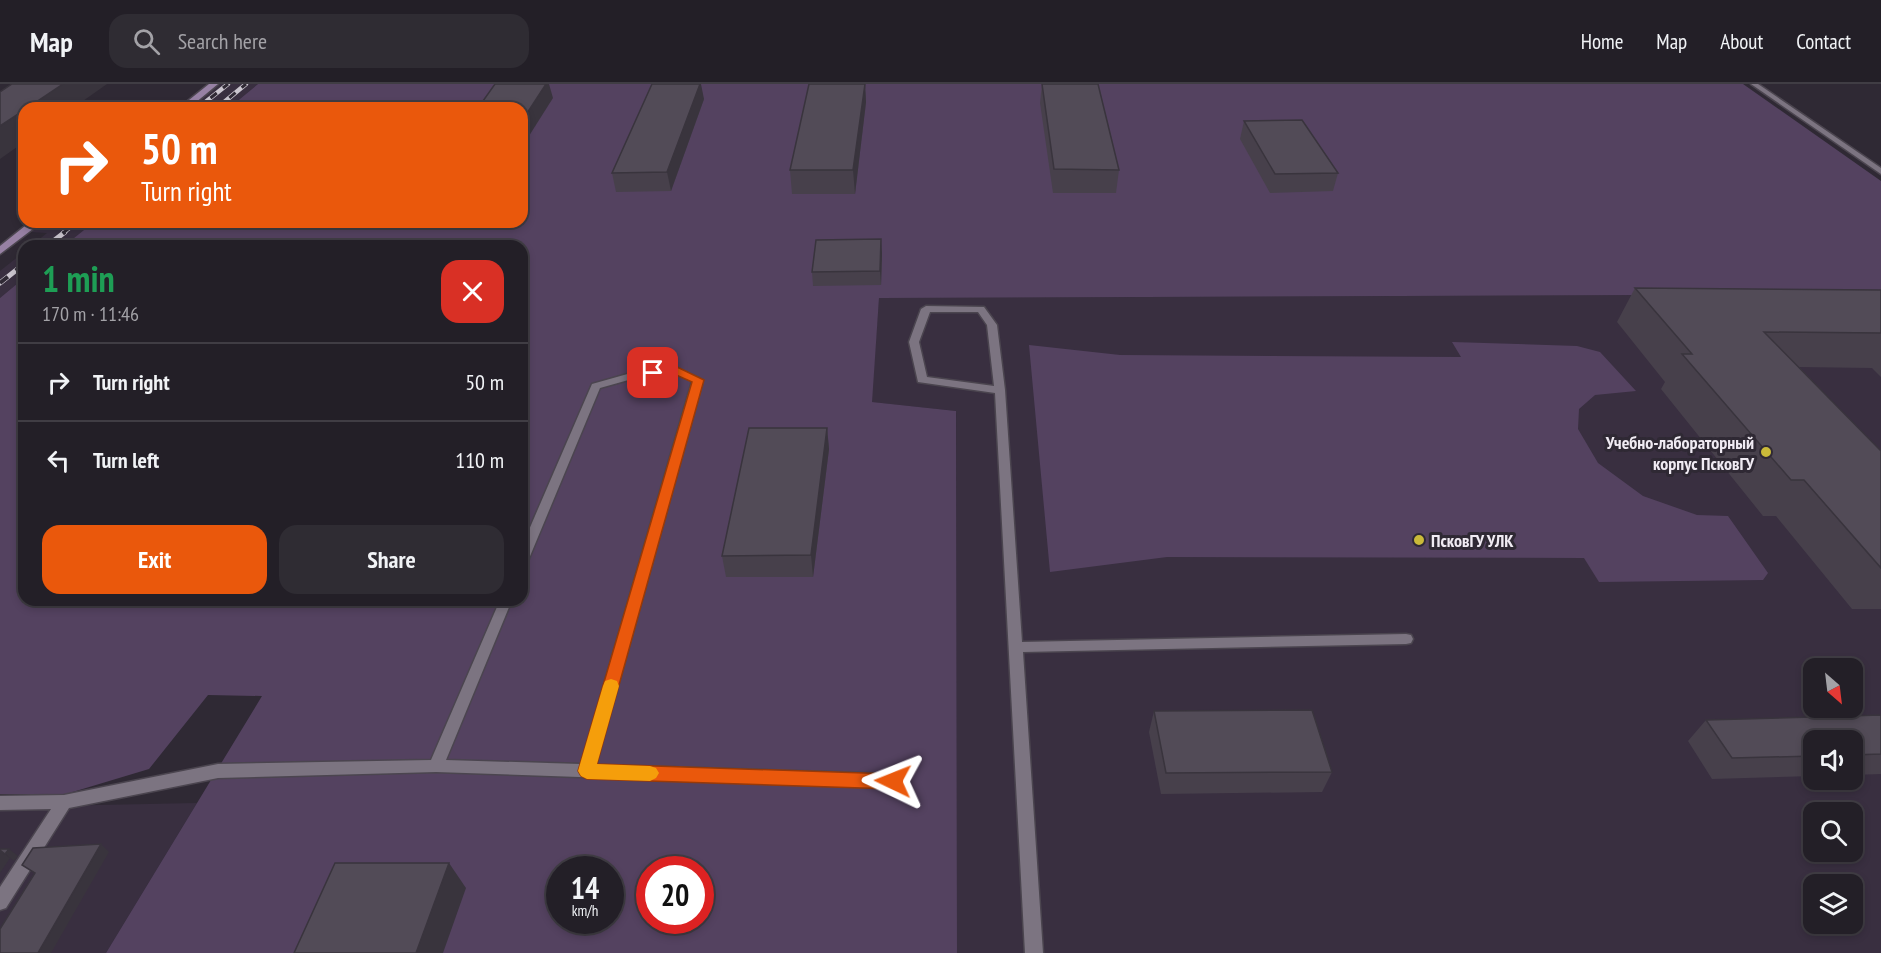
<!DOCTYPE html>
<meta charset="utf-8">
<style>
body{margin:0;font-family:"PT Sans Narrow",sans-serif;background:#2f2c33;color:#f1f3f6;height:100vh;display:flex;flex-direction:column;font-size:22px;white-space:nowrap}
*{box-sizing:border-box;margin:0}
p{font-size:20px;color:#a3a2a7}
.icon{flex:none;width:33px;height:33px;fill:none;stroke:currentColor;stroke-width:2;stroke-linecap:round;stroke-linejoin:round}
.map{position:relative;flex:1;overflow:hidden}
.sheet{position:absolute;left:18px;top:156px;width:510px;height:366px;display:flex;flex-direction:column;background:#231f27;border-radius:18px;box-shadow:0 3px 9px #0003,0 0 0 2px #403d44}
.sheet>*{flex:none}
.guide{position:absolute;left:18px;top:18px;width:510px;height:126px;border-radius:18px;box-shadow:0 3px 9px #0003,0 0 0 2px #403d44;background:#ea580c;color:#fff;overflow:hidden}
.needle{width:39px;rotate:152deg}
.buttons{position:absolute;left:1803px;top:574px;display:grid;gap:12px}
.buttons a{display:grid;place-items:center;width:60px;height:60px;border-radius:12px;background:#231f27;box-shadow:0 3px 9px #0003,0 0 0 2px #403d44;font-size:30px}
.speed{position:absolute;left:546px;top:772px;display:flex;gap:12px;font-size:30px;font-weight:700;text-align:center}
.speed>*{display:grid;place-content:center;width:78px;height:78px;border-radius:50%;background:#231f27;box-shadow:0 3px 9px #0003,0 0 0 2px #403d44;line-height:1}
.speed small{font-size:15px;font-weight:400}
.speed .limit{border:9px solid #d22;background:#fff;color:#111}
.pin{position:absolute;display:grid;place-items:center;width:51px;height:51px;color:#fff;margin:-26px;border-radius:12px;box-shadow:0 3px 9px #0006}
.me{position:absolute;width:66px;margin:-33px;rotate:272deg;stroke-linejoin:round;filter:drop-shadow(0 0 4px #0008)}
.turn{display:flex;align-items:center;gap:21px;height:126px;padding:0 24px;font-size:27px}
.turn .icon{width:78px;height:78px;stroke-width:2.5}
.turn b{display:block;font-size:42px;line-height:51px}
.round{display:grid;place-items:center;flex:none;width:63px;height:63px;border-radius:18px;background:#2f2c33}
.overview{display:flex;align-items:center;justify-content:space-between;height:102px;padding:0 24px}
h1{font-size:36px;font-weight:800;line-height:45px;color:#1e9e55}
.primary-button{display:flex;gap:12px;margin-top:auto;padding:12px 24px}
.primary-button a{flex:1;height:69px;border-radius:18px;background:#ea580c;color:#fff;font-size:24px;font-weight:800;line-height:69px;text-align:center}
.primary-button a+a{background:#2f2c33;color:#f1f3f6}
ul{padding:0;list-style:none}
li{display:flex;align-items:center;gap:18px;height:78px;padding:0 24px;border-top:2px solid #403d44}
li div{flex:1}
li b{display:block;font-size:22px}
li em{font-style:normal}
header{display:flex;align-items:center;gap:36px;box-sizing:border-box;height:84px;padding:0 30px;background:#231f27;border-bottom:2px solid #403d44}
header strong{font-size:28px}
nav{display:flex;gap:33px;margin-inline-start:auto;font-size:21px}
.search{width:420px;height:54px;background:#2f2c33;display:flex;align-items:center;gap:15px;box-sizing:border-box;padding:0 21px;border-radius:18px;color:#a3a2a7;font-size:22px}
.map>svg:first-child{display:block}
</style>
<header>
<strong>Map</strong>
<div class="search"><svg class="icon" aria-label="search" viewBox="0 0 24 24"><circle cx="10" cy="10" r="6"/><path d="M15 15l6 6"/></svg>Search here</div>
<nav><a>Home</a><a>Map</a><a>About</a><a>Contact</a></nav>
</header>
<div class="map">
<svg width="1881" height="869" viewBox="0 0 1881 869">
<rect width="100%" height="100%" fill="#2f2934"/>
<g fill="#392f40" fill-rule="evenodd">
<path d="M 220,0 L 258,0 L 229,24 L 189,24 Z"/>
<path d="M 44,138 L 94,138 L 64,162 L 31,162 L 47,149 L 31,148 Z"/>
<path d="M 24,168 L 24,194 L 0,214 L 0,187 Z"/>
<path d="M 1881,210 L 1881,869 L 957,869 L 956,327 L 871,318 L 879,214 ZM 1814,585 L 1852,585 L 1852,624 L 1814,624 ZM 1814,657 L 1852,657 L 1852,696 L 1814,696 ZM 1814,729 L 1852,729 L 1852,768 L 1814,768 ZM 1814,801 L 1852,801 L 1852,840 L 1814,840 Z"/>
<path d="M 197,719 L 106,869 L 0,869 L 0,723 Z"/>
</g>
<g fill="#544260" fill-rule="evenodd">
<path d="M 258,0 L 1743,0 L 1881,97 L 1881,210 L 879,214 L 872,318 L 956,327 L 957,869 L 106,869 L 262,612 L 208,611 L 149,685 L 66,710 L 0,710 L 0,214 L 24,194 L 24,516 L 522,516 L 522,162 L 64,162 L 94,138 L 522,138 L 522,24 L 229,24 ZM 560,786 L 610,786 L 610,837 L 560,837 ZM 650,786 L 700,786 L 700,837 L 650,837 Z"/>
<path d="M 1452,258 L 1577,262 L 1600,268 L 1636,307 L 1595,311 L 1579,325 L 1578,345 L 1598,379 L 1643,412 L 1697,431 L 1728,432 L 1768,489 L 1763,496 L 1599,498 L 1584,474 L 1167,473 L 1050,488 L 1029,261 L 1120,271 L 1461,273 Z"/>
</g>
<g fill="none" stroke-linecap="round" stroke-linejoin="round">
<defs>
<g id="service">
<path d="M 1751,0 L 1758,0 L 1881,84 L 1881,90 Z"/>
<path d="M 926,222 L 984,223 L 997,241 L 1005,306 L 1022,558 L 1406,550 L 1411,551 L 1413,555 L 1411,559 L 1406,560 L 1023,568 L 1043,869 L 1025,869 L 995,309 L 918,298 L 909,258 L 921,225 ZM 930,228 L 978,228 L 987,241 L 994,302 L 927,293 L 919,258 Z"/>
<path d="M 675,283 L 703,296 L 596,681 L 893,690 L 898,692 L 901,697 L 898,702 L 893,704 L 436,688 L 218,694 L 69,724 L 6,824 L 0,826 L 0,803 L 51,725 L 0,726 L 0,712 L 64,711 L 218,680 L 431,676 L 500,516 L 512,516 L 446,676 L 581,680 L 692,297 L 674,289 L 632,295 L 600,304 L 528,477 L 526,480 L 522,482 L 522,462 L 592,300 L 631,289 Z"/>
</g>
<g id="secondary">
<path d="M 209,0 L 218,0 L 189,24 L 179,24 Z"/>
<path d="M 30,138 L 42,138 L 0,170 L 0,162 Z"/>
</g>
</defs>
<use href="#service" stroke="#4b454f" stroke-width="3"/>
<use href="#secondary" stroke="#4b454f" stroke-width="3"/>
<use href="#service" fill="#7c7481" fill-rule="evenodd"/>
<use href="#secondary" fill="#9781a4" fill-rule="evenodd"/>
<defs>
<g id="rail-far1">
<path d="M 198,24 L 228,0"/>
<path d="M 217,24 L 246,0"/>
<path d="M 63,149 L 77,138"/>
</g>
<g id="rail">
<path d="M 47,162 L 65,148"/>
<path d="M 0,199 L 24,180"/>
</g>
</defs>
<use href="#rail-far1" stroke="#cac5ce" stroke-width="4.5"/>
<use href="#rail" stroke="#cac5ce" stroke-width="5"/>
<use href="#rail-far1" stroke="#2f2934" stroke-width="3" stroke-dasharray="8" stroke-linecap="butt"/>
<use href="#rail" stroke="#2f2934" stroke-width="4" stroke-dasharray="10" stroke-linecap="butt"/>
</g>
<g fill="#47404b">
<path d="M 809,0 L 865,0 L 866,18 L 855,110 L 792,110 L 790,86 Z"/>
<path d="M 1042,0 L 1098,0 L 1119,86 L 1116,109 L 1053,109 L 1040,19 Z"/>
<path d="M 704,15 L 671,107 L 616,108 L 612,89 Z"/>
<path d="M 1244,37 L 1338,89 L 1333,107 L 1270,109 L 1240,55 Z"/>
<path d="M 882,169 L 881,201 L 813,202 L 812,188 Z"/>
<path d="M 1635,204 L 1881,206 L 1881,293 L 1872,284 L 1799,283 L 1881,367 L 1881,525 L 1852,525 L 1776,432 L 1763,432 L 1661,305 L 1665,298 L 1617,238 Z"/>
<path d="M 827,344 L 829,365 L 813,493 L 726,493 L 722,472 Z"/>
<path d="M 1154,627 L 1332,688 L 1322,708 L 1161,710 L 1149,648 Z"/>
<path d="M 1881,631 L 1881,690 L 1852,691 L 1852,657 L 1814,657 L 1814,692 L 1712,695 L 1688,657 L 1706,636 Z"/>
</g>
<g fill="#39343d">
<path d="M 63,0 L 107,0 L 73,24 L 27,24 Z"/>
<path d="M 546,0 L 549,0 L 553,14 L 522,63 L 522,37 Z"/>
<path d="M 700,0 L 701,0 L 704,15 L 671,107 L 667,88 Z"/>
<path d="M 865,0 L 866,18 L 855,110 L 853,86 Z"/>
<path d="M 24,26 L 24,58 L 0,75 L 0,42 Z"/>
<path d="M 881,155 L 882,169 L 881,201 L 880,187 Z"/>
<path d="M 827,344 L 829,365 L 813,493 L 811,471 Z"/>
<path d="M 101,760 L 109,768 L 51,869 L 38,869 Z"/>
<path d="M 9,765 L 18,772 L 14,777 L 5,770 Z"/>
<path d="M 1,767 L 10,774 L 0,789 L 0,769 Z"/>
<path d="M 449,779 L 466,804 L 443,869 L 416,869 Z"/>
</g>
<g fill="#524b57" stroke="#39343d" stroke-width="1.5">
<path d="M 12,0 L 63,0 L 27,24 L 24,24 L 24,26 L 0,42 L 0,8 Z"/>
<path d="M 495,0 L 546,0 L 522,37 L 522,24 L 478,24 Z"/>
<path d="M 652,0 L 700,0 L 667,88 L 612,89 Z"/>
<path d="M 809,0 L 865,0 L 853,86 L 790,86 Z"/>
<path d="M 1042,0 L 1098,0 L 1119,86 L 1054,85 Z"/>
<path d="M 1302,36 L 1338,89 L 1275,90 L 1244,37 Z"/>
<path d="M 881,155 L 880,187 L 812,188 L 816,156 Z"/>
<path d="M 1635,204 L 1881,206 L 1881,249 L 1764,248 L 1881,367 L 1881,484 L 1804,396 L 1791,396 L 1682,270 L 1692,270 Z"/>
<path d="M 749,344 L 827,344 L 811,471 L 722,472 Z"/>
<path d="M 1312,626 L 1332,688 L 1166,689 L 1154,627 Z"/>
<path d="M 1881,631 L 1881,670 L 1852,671 L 1852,657 L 1814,657 L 1814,672 L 1732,674 L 1706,636 Z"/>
<path d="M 101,760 L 38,869 L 0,869 L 0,845 L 35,789 L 22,781 L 33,764 Z"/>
<path d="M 0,765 L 9,765 L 5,770 L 1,767 L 0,769 Z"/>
<path d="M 335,779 L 449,779 L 416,869 L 294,869 Z"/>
</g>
<path fill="#ea580c" stroke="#983908" stroke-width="1.5" d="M 675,282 L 704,296 L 597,680 L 893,690 L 899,692 L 902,697 L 899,703 L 893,705 L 587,695 L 581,692 L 578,687 L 692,298 L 674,290 L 653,292 L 647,289 L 653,285 Z"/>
<path fill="#f59e0b" d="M 611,595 L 617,597 L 619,602 L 597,680 L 650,682 L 656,684 L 659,689 L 656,694 L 650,697 L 587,695 L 581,692 L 578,687 L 603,602 L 605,597 Z"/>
<g fill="#caba39" stroke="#2f2934" stroke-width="2">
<circle cx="1766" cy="368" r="6"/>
<circle cx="1419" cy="456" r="6"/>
</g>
<g text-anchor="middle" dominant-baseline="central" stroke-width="6" stroke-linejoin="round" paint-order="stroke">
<g font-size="18" font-weight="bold" fill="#f0ebf3" stroke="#2f2934" text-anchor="end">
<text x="1754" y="358">Учебно-лабораторный<tspan x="1754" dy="21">корпус ПсковГУ</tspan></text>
<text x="1431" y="456" text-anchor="start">ПсковГУ УЛК</text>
</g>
</g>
</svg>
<div class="buttons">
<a><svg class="needle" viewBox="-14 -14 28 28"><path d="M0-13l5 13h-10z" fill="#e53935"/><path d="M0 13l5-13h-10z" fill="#a3a2a7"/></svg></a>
<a><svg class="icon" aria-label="sound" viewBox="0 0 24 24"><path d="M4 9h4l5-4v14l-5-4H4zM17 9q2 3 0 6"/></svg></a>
<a><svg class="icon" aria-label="search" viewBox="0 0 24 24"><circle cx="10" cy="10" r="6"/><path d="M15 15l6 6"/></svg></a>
<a><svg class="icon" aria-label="layers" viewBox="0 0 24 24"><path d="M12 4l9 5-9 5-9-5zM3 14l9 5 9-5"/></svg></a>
</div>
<div class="speed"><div>14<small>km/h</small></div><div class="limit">20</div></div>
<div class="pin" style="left:653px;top:289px;background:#d93025"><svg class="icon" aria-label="arrive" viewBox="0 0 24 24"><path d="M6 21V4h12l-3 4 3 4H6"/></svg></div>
<svg class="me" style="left:893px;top:697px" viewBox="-20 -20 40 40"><path d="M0-17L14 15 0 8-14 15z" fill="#ea580c" stroke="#fff" stroke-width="4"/></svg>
<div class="guide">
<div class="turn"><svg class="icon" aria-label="right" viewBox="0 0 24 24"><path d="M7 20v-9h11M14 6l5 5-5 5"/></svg><div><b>50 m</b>Turn right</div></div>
</div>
<section class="sheet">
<div class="overview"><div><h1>1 min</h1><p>170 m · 11:46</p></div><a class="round" style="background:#d93025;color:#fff"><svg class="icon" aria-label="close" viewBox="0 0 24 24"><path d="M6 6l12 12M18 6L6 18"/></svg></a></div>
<ul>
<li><svg class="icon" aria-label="right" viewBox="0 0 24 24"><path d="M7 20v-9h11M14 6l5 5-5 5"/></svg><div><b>Turn right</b></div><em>50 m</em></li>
<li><svg class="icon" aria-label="left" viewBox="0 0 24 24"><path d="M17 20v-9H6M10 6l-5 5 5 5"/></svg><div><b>Turn left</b></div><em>110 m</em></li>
</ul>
<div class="primary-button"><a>Exit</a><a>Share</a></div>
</section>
</div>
